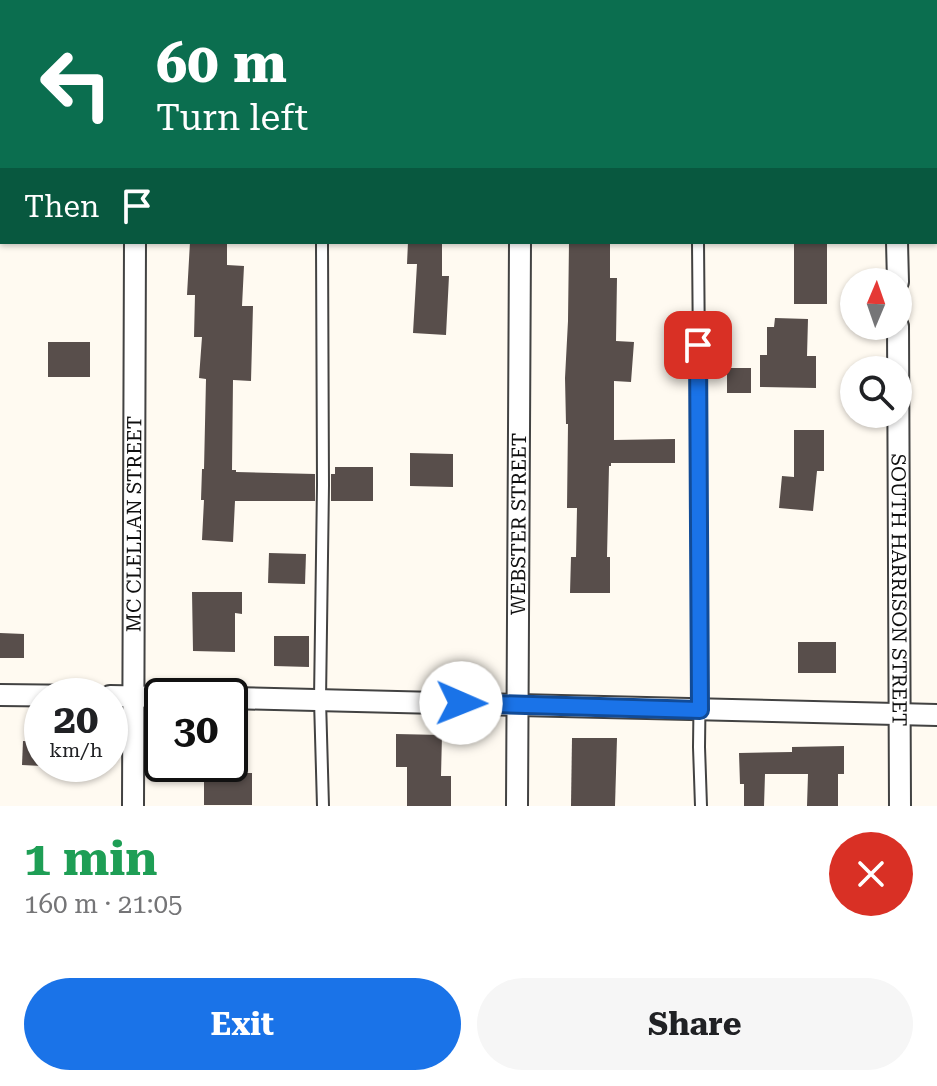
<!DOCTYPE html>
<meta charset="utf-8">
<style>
body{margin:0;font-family:"Roboto Serif",serif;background:#f6f6f6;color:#202124;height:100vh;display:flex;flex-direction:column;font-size:30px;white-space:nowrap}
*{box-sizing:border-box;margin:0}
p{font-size:26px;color:#757577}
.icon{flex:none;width:44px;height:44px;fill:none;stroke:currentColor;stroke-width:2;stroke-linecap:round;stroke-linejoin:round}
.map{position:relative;height:806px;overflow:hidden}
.sheet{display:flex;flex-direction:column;background:#fff;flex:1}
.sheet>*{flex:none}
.hud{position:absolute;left:0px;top:0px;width:938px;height:244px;box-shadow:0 2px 6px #0004;background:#0b6e4f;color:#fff;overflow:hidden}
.needle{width:52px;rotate:2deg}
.controls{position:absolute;left:840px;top:268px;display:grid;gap:16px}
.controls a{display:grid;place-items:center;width:72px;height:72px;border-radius:50%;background:#fff;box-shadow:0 2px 6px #0004;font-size:40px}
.speed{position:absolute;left:24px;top:678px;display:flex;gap:16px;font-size:40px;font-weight:700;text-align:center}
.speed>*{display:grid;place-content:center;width:104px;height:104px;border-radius:50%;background:#fff;box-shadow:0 2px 6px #0004;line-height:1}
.speed small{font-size:20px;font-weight:400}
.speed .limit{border:4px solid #111;border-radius:12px;background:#fff;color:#111}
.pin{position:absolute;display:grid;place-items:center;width:68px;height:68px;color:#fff;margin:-34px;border-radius:16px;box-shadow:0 4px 12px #0006}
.me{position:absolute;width:88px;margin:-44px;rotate:91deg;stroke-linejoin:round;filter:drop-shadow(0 0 6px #0008)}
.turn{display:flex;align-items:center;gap:28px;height:168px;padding:0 24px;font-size:36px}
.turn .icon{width:104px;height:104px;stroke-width:2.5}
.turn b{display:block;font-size:56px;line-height:68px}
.then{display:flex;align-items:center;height:76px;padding:0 24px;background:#0003;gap:16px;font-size:30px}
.round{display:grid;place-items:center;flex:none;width:84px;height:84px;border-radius:42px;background:#f6f6f6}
.overview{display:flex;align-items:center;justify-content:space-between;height:136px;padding:0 24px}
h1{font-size:48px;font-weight:700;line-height:60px;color:#1e9e55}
.action{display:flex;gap:16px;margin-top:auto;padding:16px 24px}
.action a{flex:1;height:92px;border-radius:48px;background:#1a73e8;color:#fff;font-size:32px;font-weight:700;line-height:92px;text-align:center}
.action a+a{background:#f6f6f6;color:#202124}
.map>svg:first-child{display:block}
</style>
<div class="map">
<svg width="937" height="806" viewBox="0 0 937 806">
<rect width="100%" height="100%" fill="#fffaf1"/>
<g fill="#584e4b">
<path d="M 190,242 L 227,242 L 227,265 L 244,266 L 242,306 L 253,306 L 251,381 L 233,380 L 232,470 L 236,470 L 236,472 L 315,474 L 315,501 L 235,501 L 233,542 L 202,540 L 204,500 L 201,500 L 202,469 L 204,469 L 206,379 L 199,378 L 202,337 L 194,337 L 195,295 L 187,295 Z"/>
<path d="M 408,242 L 442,242 L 442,276 L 449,276 L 446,335 L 413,333 L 417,264 L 407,264 Z"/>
<path d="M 569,242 L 610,242 L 610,278 L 617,278 L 616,341 L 634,342 L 631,382 L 614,381 L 614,440 L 675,439 L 675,463 L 611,463 L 611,466 L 609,466 L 607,557 L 610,557 L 610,593 L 570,593 L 571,557 L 576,557 L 577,508 L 567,508 L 568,424 L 566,424 L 565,378 L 568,321 Z"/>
<rect x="794" y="242" width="33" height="62"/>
<path d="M 775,318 L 808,319 L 807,356 L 816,356 L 816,388 L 760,387 L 760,355 L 767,355 L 767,327 L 774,327 Z"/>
<rect x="48" y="342" width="42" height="35"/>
<rect x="727" y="368" width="24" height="25"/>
<path d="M 794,430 L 824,430 L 824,471 L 817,471 L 813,511 L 779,508 L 782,476 L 794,477 Z"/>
<path d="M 410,453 L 453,454 L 453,487 L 410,486 Z"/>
<path d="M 335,467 L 373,467 L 373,501 L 331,501 L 331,474 L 335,474 Z"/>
<path d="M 269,553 L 306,554 L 305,584 L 268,583 Z"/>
<path d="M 192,592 L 242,592 L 242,614 L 235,613 L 235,652 L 193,651 Z"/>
<path d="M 0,633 L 24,634 L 24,658 L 0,658 Z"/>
<path d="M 274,636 L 309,636 L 309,667 L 274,666 Z"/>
<rect x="798" y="642" width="38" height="31"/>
<path d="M 396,734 L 442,735 L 441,776 L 451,776 L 451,806 L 407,806 L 407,767 L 396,767 Z"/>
<path d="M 572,738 L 617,738 L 615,806 L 571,806 Z"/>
<path d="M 23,741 L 42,742 L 42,766 L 22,765 Z"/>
<path d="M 844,746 L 844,774 L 838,774 L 838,806 L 807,806 L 808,774 L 765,774 L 764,806 L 744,806 L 744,784 L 740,784 L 739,753 L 792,752 L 792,747 Z"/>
<rect x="204" y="773" width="48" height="32"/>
</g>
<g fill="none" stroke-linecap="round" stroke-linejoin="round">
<defs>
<g id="lane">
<path d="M 322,0 L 322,2"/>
<path d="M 700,0 L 700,2"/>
<path d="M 322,242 L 323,485 L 320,700 L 323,806"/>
<path d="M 698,242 L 701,587 L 699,747 L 701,806"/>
</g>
<g id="street">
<path d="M 136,0 L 136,2"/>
<path d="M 520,0 L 520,2"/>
<path d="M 896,0 L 896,2"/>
<path d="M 0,28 L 2,28"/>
<path d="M 936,44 L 937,44"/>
<path d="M 897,242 L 898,282"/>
<path id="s1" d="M 898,326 L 900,806"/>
<path d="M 0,695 L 89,696"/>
<path d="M 110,696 L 162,697"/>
<path d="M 230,698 L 937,715"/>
<path id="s2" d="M 133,806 L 135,242"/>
<path id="s3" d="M 517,806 L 520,242"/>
</g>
</defs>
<use href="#lane" stroke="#424242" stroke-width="14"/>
<use href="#street" stroke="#424242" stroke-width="24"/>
<use href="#lane" stroke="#fff" stroke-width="10"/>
<use href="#street" stroke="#fff" stroke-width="20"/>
</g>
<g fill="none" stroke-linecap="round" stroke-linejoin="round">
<defs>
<path id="route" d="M 461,703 L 700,710 L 698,345"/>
</defs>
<use href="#route" stroke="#114b97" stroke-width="20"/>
<use href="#route" stroke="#1a73e8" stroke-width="14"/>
</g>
<g text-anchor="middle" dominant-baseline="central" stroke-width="8" stroke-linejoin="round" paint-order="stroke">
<g font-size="20" fill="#0f0f0f" stroke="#fff">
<text stroke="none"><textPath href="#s2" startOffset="282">MC CLELLAN STREET</textPath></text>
<text stroke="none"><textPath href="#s3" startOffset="282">WEBSTER STREET</textPath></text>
<text stroke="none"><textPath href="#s1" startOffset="264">SOUTH HARRISON STREET</textPath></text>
</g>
</g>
</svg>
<div class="controls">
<a><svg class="needle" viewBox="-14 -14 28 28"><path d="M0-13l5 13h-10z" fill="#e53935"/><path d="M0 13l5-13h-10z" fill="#757577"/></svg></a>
<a><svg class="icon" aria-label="search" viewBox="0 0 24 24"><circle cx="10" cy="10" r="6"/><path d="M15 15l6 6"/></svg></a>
</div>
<div class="speed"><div>20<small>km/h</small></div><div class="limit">30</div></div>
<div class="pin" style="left:698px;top:345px;background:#d93025"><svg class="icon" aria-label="arrive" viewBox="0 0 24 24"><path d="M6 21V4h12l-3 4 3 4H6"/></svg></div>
<svg class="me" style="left:461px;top:703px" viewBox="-20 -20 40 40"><circle r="19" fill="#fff"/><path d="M0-13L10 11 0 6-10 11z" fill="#1a73e8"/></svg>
<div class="hud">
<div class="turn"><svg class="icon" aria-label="left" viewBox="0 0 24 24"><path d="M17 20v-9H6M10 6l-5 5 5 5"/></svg><div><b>60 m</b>Turn left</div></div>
<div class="then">Then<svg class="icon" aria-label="arrive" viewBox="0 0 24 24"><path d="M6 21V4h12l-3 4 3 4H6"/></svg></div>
</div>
</div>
<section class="sheet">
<div class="overview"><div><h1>1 min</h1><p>160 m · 21:05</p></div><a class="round" style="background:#d93025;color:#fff"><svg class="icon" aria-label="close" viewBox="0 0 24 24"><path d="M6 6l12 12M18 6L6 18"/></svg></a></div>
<div class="action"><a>Exit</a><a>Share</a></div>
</section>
